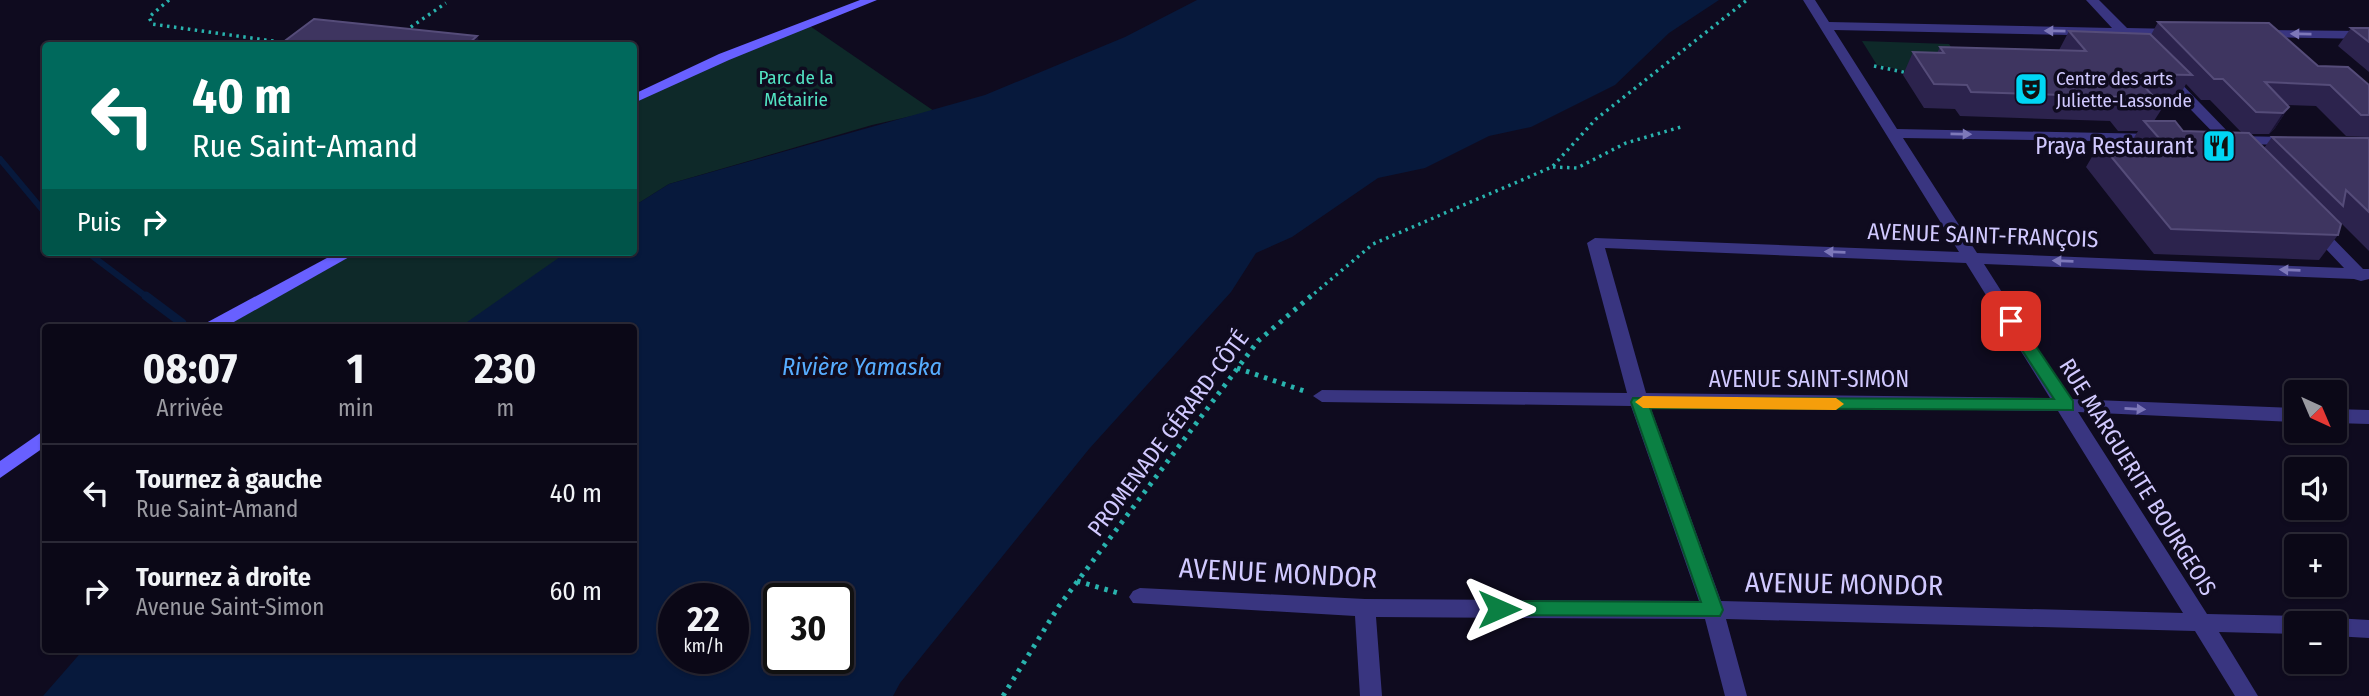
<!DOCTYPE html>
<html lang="fr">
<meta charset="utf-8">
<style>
body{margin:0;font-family:"Fira Sans Condensed",sans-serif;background:#141120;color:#f1f3f6;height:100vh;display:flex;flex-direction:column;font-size:26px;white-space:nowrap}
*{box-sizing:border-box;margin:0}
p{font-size:23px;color:#9a9aa1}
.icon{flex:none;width:38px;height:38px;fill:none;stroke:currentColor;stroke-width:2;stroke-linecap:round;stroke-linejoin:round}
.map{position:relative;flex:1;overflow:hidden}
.sheet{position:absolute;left:42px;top:324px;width:595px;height:329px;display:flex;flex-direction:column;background:#0b0817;border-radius:7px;box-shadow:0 2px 5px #0004,0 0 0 2px #2b2936}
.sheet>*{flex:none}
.top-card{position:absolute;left:42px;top:42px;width:595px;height:214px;border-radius:7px;box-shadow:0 2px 5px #0004,0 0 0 2px #2b2936;background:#00695c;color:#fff;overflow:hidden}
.needle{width:46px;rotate:136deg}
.fabs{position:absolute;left:2284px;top:380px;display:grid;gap:14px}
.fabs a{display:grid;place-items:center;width:63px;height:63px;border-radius:7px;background:#0b0817;box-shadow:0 2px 5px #0004,0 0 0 2px #2b2936;font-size:35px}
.speed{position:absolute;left:658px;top:583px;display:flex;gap:14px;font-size:35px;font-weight:700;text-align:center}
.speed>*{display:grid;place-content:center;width:91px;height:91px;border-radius:50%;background:#0b0817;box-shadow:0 2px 5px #0004,0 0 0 2px #2b2936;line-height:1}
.speed small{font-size:18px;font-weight:400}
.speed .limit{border:4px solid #111;border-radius:10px;background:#fff;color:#111}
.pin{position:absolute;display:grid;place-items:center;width:60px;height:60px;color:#fff;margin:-30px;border-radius:14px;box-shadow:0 4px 10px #0006}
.me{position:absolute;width:77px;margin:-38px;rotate:90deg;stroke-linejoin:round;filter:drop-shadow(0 0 5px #0008)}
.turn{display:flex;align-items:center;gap:24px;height:147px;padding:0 35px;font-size:32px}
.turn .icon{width:91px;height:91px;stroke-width:2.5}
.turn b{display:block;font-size:49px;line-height:60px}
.then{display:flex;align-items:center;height:66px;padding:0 35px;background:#0003;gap:14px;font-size:26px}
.eta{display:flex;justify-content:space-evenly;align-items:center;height:119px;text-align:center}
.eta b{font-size:42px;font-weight:700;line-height:49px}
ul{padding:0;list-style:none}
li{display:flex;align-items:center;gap:21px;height:98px;padding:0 35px;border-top:2px solid #2b2936}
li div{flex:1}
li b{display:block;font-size:26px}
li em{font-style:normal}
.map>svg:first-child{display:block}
</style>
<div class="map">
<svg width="2369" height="696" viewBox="0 0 2369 696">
<rect width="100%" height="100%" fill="#0f0b1f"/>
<g fill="#0e2929">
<path d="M 807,24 L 934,111 L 872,125 L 669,184 L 634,206 L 634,103 L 724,57 Z"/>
<path d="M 1862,41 L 1949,44 L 1967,70 L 1920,74 L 1877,65 Z"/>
<path d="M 350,252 L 569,252 L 466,327 L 212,327 Z"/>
</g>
<path fill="#07193c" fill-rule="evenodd" d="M 1197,0 L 1719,0 L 1669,33 L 1615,85 L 1531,127 L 1489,136 L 1425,168 L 1378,178 L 1292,237 L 1256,253 L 1231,292 L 1089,449 L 900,683 L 893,696 L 43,696 L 84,649 L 634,649 L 634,327 L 460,327 L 567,252 L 634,252 L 634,206 L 669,184 L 985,95 L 1125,37 ZM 674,598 L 733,598 L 733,658 L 674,658 ZM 838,598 L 838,658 L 779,658 L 779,598 Z"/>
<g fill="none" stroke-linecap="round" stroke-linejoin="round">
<g stroke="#07193c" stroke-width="6">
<path d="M 0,159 L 46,214"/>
<path d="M 87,252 L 148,298"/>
</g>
<path stroke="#07193c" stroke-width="9" d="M 146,296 L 182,323"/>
<g stroke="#29b3ae" stroke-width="3.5" stroke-dasharray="2.5 4.5" stroke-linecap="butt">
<path d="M 169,0 L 149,17 L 152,24 L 287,43"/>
<path d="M 405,31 L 446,3"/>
<path d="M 1874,66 L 1908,73"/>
<path d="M 1553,167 L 1577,168 L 1626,143 L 1681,127"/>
<path d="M 1309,298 L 1373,244 L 1552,167 L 1596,119 L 1747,0"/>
</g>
<g stroke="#29b3ae" stroke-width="5" stroke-dasharray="3.5 6" stroke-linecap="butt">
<path d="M 1237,368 L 1304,391"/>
<path d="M 1077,581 L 1118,593"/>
<path d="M 1003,696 L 1059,606 L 1258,341 L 1311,296"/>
</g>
<g fill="#393580" fill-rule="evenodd">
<path d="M 1803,0 L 1815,0 L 1829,22 L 2112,28 L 2086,0 L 2099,0 L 2127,28 L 2177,29 L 2183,33 L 2177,37 L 2132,36 L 2126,39 L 2119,36 L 1834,30 L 1897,129 L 2156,134 L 2163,138 L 2156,142 L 1903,138 L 1977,253 L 2344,268 L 2306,228 L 2314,223 L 2320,225 L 2363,269 L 2369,269 L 2369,279 L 2361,281 L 2354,279 L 1984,264 L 2070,399 L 2296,408 L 2296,422 L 2078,412 L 2207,614 L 2296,616 L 2304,619 L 2306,623 L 2296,623 L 2296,634 L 2219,632 L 2258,696 L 2235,696 L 2195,631 L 1726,619 L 1747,696 L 1725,696 L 1705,619 L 1376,617 L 1382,696 L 1360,696 L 1355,616 L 1133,603 L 1129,597 L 1133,591 L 1140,588 L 1365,599 L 1699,601 L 1631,406 L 1322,402 L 1313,396 L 1322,390 L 1627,393 L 1587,243 L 1595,238 L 1959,252 ZM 1605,248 L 1966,263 L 2050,398 L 1646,393 ZM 1650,406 L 2058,411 L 2183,613 L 1721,601 Z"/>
<path d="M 2257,30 L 2369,31 L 2369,39 L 2252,37 L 2251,34 Z"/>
<path d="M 2165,71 L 2170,72 L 2232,136 L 2292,137 L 2299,141 L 2292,145 L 2241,144 L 2243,148 L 2241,151 L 2231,151 L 2160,78 L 2158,75 Z"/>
<path d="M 2334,409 L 2369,410 L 2369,424 L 2334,423 Z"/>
<path d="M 2334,618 L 2369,620 L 2369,638 L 2334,636 L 2334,623 L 2325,623 Z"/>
</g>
<g fill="#6860ff" fill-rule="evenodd">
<path d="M 860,0 L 877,0 L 729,60 L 634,103 L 634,94 L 719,54 Z"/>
<path d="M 338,252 L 358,252 L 225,327 L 203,327 L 206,323 Z"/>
<path d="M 46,429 L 46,446 L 0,478 L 0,461 Z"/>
</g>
</g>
<g fill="#2c234d" fill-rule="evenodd">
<path d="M 2158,22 L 2318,66 L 2369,85 L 2369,251 L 2335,217 L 2338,235 L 2319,260 L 2154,254 L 2086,167 L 2100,143 L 2130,144 L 2138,131 L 2118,131 L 2110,121 L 1960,116 L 1955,109 L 1924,108 L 1903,75 L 1913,52 L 1937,53 L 1940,47 L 2059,50 L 2069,31 L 2151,35 ZM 2186,84 L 2201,100 L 2210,100 L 2242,133 L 2183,131 L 2154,121 L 2163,107 L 2155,98 L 2178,99 ZM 2287,105 L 2316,106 L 2346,136 L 2368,137 L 2367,138 L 2272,137 L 2264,148 L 2250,134 L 2269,134 L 2275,128 L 2289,107 Z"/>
<path d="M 2351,28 L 2369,28 L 2369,72 L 2338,46 Z"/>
</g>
<g fill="#191233">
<path d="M 477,36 L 481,46 L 466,46 Z"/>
<path d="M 2289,107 L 2275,128 L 2269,134 L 2283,113 Z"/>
</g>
<g fill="#3e3560" stroke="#554c79" stroke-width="2">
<path d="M 314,19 L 477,36 L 466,46 L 278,46 Z"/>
<path d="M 2158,22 L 2269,23 L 2318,66 L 2348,67 L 2369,85 L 2369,115 L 2361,115 L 2330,85 L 2265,82 L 2289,107 L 2283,113 L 2256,112 L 2223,79 L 2214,79 Z"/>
<path d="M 2351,28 L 2369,28 L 2369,42 Z"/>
<path d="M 2069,31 L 2150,34 L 2192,75 L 2133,74 L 2163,107 L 2132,107 L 2124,97 L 1971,92 L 1967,85 L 1934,84 L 1913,52 L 1944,53 L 1940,47 L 2086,51 Z"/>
<path d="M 2144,121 L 2175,121 L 2183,131 L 2249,133 L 2341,224 L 2338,235 L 2171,229 L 2100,143 L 2166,146 Z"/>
<path d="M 2272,137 L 2369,138 L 2369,212 L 2346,190 L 2343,206 Z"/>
</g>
<defs><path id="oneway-solid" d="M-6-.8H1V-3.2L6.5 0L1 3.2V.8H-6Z" transform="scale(1.75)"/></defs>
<g fill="#7d78b9">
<use href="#oneway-solid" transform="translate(2055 31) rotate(-179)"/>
<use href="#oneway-solid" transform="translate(2301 34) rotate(-179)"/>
<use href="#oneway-solid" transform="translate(1961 134) rotate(1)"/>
<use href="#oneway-solid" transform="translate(1835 252) rotate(-178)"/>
<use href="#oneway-solid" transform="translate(2063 261) rotate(-178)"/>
<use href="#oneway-solid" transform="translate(2290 270) rotate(-178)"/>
<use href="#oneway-solid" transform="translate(2135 409) rotate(3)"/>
</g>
<path fill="#0b8043" stroke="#07532c" stroke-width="2" d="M 2011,316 L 2016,317 L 2073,401 L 2073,410 L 1650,408 L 1723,610 L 1720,616 L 1492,615 L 1489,609 L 1492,603 L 1499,601 L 1701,602 L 1631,402 L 1633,398 L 2054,399 L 2003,321 Z"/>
<path fill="#f59e0b" d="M 1643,396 L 1836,398 L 1844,404 L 1836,410 L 1643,408 L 1635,402 Z"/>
<defs>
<symbol id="theatre-square" viewBox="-11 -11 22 22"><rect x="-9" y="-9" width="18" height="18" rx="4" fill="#00d6f4" stroke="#0f0b1f"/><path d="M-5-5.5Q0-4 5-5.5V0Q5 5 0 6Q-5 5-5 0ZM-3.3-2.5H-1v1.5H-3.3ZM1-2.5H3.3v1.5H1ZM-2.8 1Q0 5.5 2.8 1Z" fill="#111"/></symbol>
<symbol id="restaurant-square" viewBox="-11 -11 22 22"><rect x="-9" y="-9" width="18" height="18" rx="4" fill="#00d6f4" stroke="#0f0b1f"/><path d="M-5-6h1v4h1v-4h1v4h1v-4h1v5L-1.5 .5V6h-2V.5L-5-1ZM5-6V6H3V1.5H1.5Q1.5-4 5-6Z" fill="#111"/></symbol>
</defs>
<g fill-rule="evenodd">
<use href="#theatre-square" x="2012" y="70" width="38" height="38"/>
<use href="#restaurant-square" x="2200" y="127" width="38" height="38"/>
</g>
<g text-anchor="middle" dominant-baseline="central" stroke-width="7" stroke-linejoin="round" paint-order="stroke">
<g font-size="19" fill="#52e2c2" stroke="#0f0b1f">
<text x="796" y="77">Parc de la<tspan x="796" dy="22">Métairie</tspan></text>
</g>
<g font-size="19" fill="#d1c9ff" stroke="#0f0b1f" text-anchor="start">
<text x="2056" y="78">Centre des arts<tspan x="2056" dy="22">Juliette-Lassonde</tspan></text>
</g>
<g font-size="23" fill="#d1c9ff" stroke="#0f0b1f" text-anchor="end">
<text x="2194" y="146">Praya Restaurant</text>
</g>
<g font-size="23" fill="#d1c9ff" stroke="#0f0b1f">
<text transform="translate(1983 235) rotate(2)">AVENUE SAINT-FRANÇOIS</text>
<text x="1809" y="379">AVENUE SAINT-SIMON</text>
<text transform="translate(1168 433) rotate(-53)">PROMENADE GÉRARD-CÔTÉ</text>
<text transform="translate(2138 477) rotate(58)">RUE MARGUERITE BOURGEOIS</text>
</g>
<g font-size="24" font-style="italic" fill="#57adff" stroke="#0f0b1f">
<text x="862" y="367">Rivière Yamaska</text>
</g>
<g font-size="28" fill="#d1c9ff" stroke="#0f0b1f">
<text transform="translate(1278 573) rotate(3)">AVENUE MONDOR</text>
<text transform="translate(1844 584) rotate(1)">AVENUE MONDOR</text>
</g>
</g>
</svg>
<div class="fabs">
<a><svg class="needle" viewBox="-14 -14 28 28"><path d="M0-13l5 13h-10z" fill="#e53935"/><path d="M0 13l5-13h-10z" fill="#9a9aa1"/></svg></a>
<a><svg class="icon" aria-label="sound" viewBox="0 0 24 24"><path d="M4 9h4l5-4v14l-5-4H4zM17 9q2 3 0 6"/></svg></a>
<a>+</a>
<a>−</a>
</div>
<div class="speed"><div>22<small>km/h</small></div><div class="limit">30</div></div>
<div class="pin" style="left:2011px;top:321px;background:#d93025"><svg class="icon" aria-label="arrive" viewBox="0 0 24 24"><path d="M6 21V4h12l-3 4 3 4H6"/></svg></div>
<svg class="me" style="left:1499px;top:609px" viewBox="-20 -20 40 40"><path d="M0-17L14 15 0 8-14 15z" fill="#0b8043" stroke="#fff" stroke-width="4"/></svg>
<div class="top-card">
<div class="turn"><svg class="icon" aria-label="left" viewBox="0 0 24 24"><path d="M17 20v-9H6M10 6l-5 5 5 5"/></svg><div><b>40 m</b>Rue Saint-Amand</div></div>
<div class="then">Puis<svg class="icon" aria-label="right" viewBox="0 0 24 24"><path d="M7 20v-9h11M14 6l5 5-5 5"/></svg></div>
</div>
<section class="sheet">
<div class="eta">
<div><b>08:07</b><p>Arrivée</p></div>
<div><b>1</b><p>min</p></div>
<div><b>230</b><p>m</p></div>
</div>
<ul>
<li><svg class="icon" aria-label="left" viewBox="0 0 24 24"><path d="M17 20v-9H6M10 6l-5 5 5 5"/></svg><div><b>Tournez à gauche</b><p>Rue Saint-Amand</p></div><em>40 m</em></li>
<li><svg class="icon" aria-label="right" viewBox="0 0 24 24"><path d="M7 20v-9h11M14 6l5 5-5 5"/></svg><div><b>Tournez à droite</b><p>Avenue Saint-Simon</p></div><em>60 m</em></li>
</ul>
</section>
</div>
